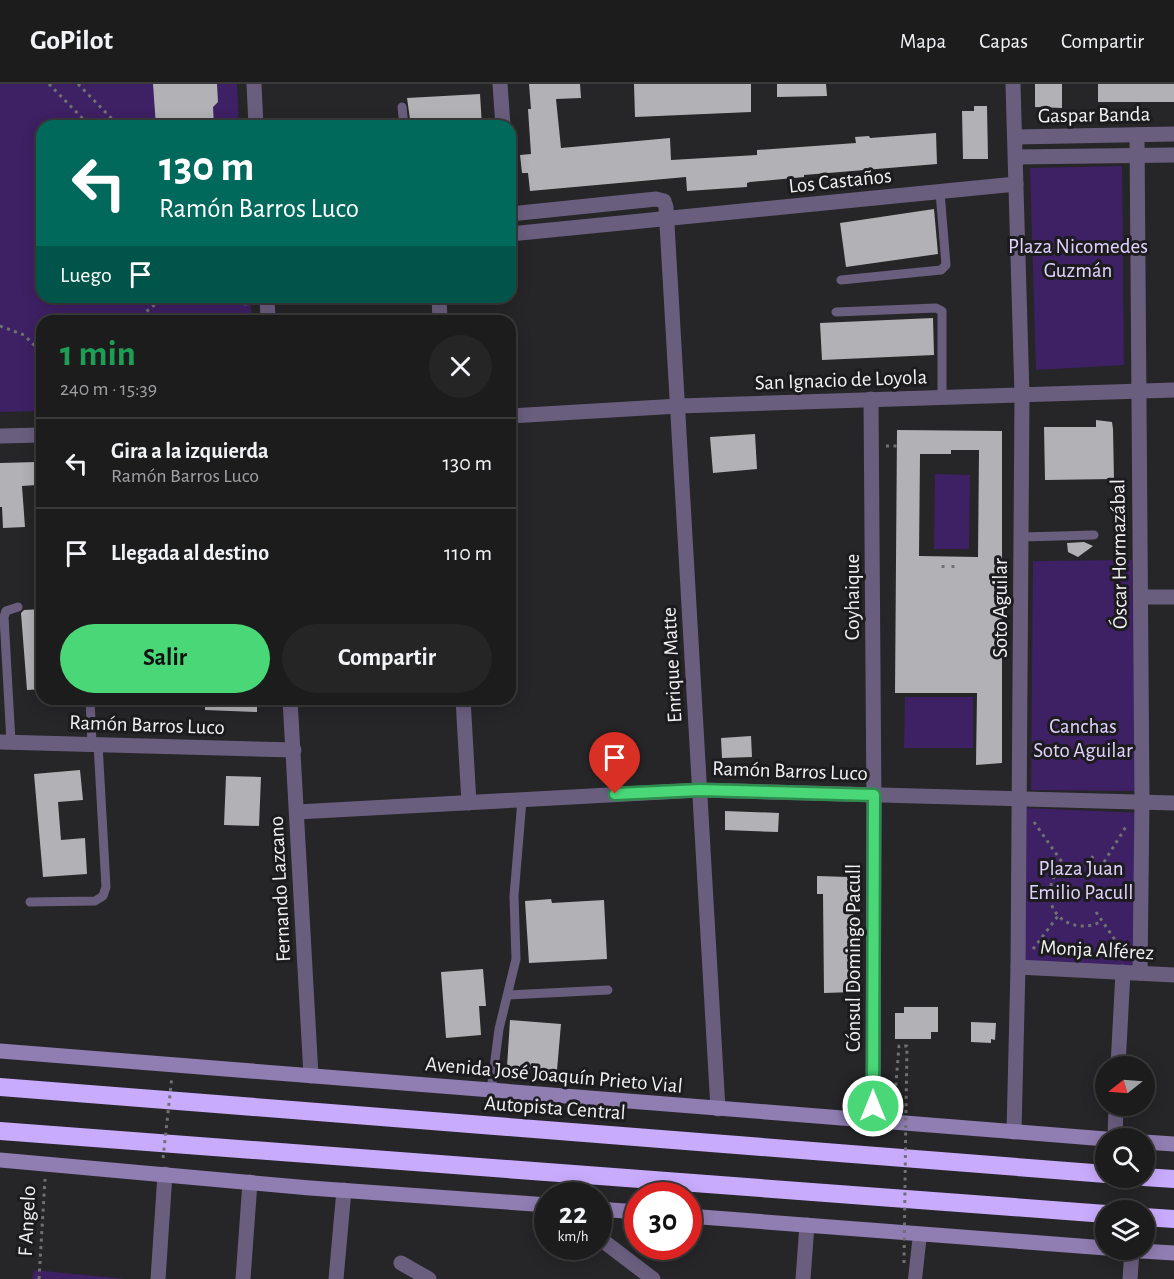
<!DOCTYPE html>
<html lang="es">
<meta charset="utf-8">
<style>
body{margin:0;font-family:"Alegreya Sans",sans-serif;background:#252526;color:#f1f3f6;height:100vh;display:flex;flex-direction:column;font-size:22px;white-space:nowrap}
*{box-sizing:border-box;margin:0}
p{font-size:20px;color:#a0a1a4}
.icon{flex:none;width:33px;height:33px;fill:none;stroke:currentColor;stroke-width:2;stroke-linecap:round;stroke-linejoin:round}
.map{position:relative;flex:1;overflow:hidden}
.details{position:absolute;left:36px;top:231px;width:480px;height:390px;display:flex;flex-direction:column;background:#1c1c1d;border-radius:18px;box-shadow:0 3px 15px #0003,0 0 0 2px #3a3a3b}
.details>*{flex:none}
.banner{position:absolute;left:36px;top:36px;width:480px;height:183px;border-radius:18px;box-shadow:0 3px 15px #0003,0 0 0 2px #3a3a3b;background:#00695c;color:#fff;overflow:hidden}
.needle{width:39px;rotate:253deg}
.tools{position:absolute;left:1095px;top:972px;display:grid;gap:12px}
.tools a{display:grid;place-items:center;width:60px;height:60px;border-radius:50%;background:#1c1c1d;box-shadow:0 3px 15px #0003,0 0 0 2px #3a3a3b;font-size:30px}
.speed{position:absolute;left:534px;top:1098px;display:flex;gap:12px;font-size:30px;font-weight:700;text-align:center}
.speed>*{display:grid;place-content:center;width:78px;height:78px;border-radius:50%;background:#1c1c1d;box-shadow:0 3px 15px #0003,0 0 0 2px #3a3a3b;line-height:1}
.speed small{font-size:15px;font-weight:400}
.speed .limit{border:9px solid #d22;background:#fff;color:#111}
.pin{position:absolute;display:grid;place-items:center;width:51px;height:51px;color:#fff;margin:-62px -26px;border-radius:50% 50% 50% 0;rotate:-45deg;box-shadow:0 0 6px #0007}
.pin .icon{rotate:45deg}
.me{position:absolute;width:66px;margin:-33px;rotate:0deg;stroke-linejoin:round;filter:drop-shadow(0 0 4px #0008)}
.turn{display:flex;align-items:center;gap:21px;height:126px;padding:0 24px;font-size:27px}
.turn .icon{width:78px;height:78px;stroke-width:2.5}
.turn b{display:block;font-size:42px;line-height:51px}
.then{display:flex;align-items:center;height:57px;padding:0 24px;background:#0003;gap:12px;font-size:22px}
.round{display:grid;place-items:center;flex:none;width:63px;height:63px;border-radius:32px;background:#252526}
.summary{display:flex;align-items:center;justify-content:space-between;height:102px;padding:0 24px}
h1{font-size:36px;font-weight:600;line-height:45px;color:#1e9e55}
.primary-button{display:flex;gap:12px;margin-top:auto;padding:12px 24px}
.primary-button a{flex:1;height:69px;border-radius:36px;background:#49d778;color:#111;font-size:24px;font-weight:600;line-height:69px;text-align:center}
.primary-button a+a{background:#252526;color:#f1f3f6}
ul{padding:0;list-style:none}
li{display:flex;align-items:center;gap:18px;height:90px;padding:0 24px;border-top:2px solid #3a3a3b}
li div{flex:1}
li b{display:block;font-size:22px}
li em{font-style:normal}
header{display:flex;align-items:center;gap:36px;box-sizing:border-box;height:84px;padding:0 30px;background:#1c1c1d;border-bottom:2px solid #3a3a3b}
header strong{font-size:28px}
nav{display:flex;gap:33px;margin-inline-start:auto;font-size:21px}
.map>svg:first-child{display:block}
</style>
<header>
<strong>GoPilot</strong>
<nav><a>Mapa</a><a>Capas</a><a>Compartir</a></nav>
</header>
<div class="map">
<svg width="1174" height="1195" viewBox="0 0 1174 1195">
<rect width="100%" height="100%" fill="#262527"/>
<g fill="#3e2064">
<path d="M 0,0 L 237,0 L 239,42 L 42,42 L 42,213 L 250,213 L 252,237 L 42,237 L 42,327 L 0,328 Z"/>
<path d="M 1122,82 L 1124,281 L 1036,286 L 1030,84 Z"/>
<path d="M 935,390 L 970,391 L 969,465 L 934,465 Z"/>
<path d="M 1132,476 L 1136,707 L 1031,706 L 1033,477 Z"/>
<path d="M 905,613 L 973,613 L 973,664 L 904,664 Z"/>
<path d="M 1024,724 L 1144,729 L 1135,886 L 1022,881 Z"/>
<path d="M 34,1186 L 125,1195 L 32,1195 Z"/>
</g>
<g fill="#b2b1b5" fill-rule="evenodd">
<path d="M 153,0 L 217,0 L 218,18 L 213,23 L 214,42 L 156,42 Z"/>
<path d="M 529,0 L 580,0 L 581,14 L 556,15 L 561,64 L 670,54 L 671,76 L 757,71 L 757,66 L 856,59 L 855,53 L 869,52 L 870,54 L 936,49 L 937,80 L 804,91 L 804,93 L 750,98 L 747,99 L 747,103 L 687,107 L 686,93 L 530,107 L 528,89 L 522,89 L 520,71 L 531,70 L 528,25 L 531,25 Z"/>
<path d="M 634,0 L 751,0 L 751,28 L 635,33 Z"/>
<path d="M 777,0 L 826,0 L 827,12 L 777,13 Z"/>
<path d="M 1035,0 L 1062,0 L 1062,24 L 1035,23 Z"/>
<rect x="1098" y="0" width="76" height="18"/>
<path d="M 480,10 L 482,42 L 411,42 L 407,14 Z"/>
<path d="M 974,22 L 987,22 L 988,75 L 963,75 L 962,27 L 974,27 Z"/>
<path d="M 934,125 L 938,170 L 846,183 L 840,139 Z"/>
<path d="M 933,234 L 934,271 L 822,276 L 820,239 Z"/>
<path d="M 1096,336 L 1112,338 L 1113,345 L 1114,395 L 1045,396 L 1044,343 L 1096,343 Z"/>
<path d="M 897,346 L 1002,347 L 1002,679 L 976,681 L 977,609 L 895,609 ZM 951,366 L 979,366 L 978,473 L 919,472 L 920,370 L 951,370 Z"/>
<path d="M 755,350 L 757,385 L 713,389 L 710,353 Z"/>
<path d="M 37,378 L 37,401 L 22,402 L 25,443 L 3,444 L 2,423 L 0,423 L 0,379 Z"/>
<path d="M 1084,458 L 1093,462 L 1078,473 L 1068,468 L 1067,459 Z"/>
<path d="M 42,525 L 42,605 L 27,606 L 21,529 L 24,526 Z"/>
<path d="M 205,615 L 257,615 L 257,628 L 205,626 Z"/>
<path d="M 751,652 L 752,673 L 722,674 L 721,654 Z"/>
<path d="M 80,686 L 83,716 L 58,718 L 61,756 L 85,754 L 87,790 L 43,793 L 34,690 Z"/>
<path d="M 226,692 L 261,693 L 259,742 L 224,741 Z"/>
<path d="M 725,727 L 779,729 L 778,748 L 725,746 Z"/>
<path d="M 817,792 L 849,793 L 849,798 L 856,798 L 853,836 L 854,908 L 824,909 L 823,810 L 817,810 Z"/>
<path d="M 551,815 L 552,819 L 604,816 L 607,875 L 529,879 L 525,817 Z"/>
<path d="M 483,885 L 486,922 L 479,922 L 481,951 L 446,954 L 441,888 Z"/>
<path d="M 904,923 L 938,923 L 938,948 L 931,948 L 931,955 L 895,955 L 895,929 L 904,929 Z"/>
<path d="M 510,936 L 561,940 L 557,986 L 507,983 Z"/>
<path d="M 971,938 L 996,939 L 995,956 L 991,955 L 991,959 L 971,958 Z"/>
</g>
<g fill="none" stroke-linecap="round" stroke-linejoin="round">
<g stroke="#717072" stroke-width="3" stroke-dasharray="3 4.5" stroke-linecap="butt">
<path d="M 49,0 L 90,42"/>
<path d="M 78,0 L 119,42"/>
<path d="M 135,237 L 164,213"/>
<path d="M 0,242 L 24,251 L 42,269"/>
<path d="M 886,362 L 897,362"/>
<path d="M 943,481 L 943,487"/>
<path d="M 953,481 L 953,487"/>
<path d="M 1034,738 L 1071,791"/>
<path d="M 1092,774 L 1093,772"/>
<path d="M 1104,778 L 1127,741"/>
<path d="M 1063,780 C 1058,787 1053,792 1051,801 C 1043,832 1076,852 1102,837"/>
<path d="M 1096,828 L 1124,869"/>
<path d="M 1033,865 L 1058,832"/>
<path d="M 894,1024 L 899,962 L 907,962 L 906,1025"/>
<path d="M 39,1195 L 45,1095"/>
</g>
<g stroke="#6a5e7f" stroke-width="9">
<path d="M 402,23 L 404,42"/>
<path d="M 841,196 L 941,186 L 946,181 L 940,108"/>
<path d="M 237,213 L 245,217 L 267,214"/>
<path d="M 836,228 L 936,224 L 942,227 L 942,314"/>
<path d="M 1022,453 L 1094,451"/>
<path d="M 90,615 L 92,660"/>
<path d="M 11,658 L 4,533 L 6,527 L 18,523"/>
<path d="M 30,818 L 95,817 L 103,812 L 106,803 L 98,660"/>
<path d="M 508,911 L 608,906"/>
<path d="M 491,1007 L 499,945 L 516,875 L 514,812 L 522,716"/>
</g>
<path stroke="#6a5e7f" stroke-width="14" d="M 915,1195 L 920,1150"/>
<g stroke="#6a5e7f" stroke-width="15">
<path d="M 500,0 L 503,42"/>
<path d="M 1137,51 L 1142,718 L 1140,889"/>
<path d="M 1015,53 L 1174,50"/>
<path d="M 1016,73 L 1174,71"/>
<path d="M 510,130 L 656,115 L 664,117 L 666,123 L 718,1025"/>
<path d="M 510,150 L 1016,100"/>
<path d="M 439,213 L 440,237"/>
<path d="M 871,315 L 874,724 L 873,1037"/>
<path d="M 1141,513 L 1174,513"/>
<path d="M 463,615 L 469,719"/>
<path d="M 0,658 L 294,666"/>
<path d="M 297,728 L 700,706 L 1174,719"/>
<path d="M 1018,883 L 1174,891"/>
<path d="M 1118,982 L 1123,888"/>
<path d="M 1115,1054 L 1116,1022"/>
<path d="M 598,1153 L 653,1195"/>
<path d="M 401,1179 L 429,1195"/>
<path d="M 158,1195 L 165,1090"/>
<path d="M 243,1195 L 250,1098"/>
<path d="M 336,1195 L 344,1106"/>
<path d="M 803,1195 L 807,1141"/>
<path d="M 1130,1195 L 1132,1166"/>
</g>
<g stroke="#6a5e7f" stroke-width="15">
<path d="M 254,0 L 256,42"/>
<path d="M 1013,0 L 1022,311 L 1018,883 L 1014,1048"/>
<path d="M 267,213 L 268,237"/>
<path d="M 510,332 L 679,322 L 1174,306"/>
<path d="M 0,352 L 42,351"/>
<path d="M 290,615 L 311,992"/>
</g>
<g stroke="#907db2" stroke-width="15">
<path d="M 0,967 L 1106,1055"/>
<path d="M 1144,1058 L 1174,1060"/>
<path d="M 0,1076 L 310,1104 L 548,1121"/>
<path d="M 598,1125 L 638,1128"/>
<path d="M 688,1132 L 1106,1164"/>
<path d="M 1125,1166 L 1174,1169"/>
</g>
<g stroke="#c9abfd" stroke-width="18">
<path d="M 0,1003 L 1106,1090"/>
<path d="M 0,1047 L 1106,1130"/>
<path d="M 1144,1093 L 1174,1095"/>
<path d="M 1144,1133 L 1174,1135"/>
</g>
<g stroke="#717072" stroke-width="3" stroke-dasharray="3 4.5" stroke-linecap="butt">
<path d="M 163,1074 L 172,992"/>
<path d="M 904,1179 L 906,1025"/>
</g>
</g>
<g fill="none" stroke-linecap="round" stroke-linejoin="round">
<defs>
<path id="route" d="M 615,710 L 700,706 L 874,711 L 873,1022"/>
</defs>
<use href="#route" stroke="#2f8c4e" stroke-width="15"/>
<use href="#route" stroke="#49d778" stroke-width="10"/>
</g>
<g text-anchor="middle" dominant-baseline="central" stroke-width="6" stroke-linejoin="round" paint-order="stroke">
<g font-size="21" fill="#f1f1f3" stroke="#1c1b1e">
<text transform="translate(1094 31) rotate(-1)">Gaspar Banda</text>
<text transform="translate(840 97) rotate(-6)">Los Castaños</text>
<text transform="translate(841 296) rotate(-2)">San Ignacio de Loyola</text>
<text transform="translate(1119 470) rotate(-91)">Óscar Hormazábal</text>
<text transform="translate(852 513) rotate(-90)">Coyhaique</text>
<text transform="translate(1000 524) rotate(-90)">Soto Aguilar</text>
<text transform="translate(672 581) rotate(-93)">Enrique Matte</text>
<text transform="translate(147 641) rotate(2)">Ramón Barros Luco</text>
<text transform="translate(790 687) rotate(2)">Ramón Barros Luco</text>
<text transform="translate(280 805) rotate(-93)">Fernando Lazcano</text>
<text transform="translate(1097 866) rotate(3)">Monja Alférez</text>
<text transform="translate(853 874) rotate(-90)">Cónsul Domingo Pacull</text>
<text transform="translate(554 991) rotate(5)">Avenida José Joaquín Prieto Vial</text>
<text transform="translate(555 1024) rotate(4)">Autopista Central</text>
<text transform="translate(27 1137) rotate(-87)">F Angelo</text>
</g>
<g font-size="21" fill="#e1d3fd" stroke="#1c1b1e">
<text x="1078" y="162">Plaza Nicomedes<tspan x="1078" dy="24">Guzmán</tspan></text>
<text x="1083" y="642">Canchas<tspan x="1083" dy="24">Soto Aguilar</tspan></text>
<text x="1081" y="784">Plaza Juan<tspan x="1081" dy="24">Emilio Pacull</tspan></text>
</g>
</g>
</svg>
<div class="tools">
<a><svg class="needle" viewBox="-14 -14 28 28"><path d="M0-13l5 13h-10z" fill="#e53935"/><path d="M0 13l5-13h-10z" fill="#a0a1a4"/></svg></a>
<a><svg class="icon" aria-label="search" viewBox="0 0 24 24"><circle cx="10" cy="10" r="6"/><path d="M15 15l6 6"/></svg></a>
<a><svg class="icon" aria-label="layers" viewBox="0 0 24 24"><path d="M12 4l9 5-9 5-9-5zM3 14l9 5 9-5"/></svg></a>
</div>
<div class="speed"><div>22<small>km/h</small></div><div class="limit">30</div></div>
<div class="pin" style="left:615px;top:710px;background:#d93025"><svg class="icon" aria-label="arrive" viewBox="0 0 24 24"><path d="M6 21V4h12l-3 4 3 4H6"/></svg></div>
<svg class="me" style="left:873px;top:1022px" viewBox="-20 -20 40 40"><circle r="17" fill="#49d778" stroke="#fff" stroke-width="3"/><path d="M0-11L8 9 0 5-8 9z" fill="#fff"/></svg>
<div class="banner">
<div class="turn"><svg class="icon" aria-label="left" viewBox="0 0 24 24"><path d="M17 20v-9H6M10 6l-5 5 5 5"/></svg><div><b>130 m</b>Ramón Barros Luco</div></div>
<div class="then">Luego<svg class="icon" aria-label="arrive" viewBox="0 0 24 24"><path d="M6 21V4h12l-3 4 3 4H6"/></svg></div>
</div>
<section class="details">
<div class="summary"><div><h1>1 min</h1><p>240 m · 15:39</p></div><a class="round"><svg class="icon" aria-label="close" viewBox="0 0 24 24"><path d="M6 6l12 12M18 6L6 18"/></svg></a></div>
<ul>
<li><svg class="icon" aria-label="left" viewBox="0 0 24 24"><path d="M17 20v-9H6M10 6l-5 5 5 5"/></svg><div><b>Gira a la izquierda</b><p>Ramón Barros Luco</p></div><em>130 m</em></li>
<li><svg class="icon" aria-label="arrive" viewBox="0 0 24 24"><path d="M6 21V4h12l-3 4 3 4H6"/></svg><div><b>Llegada al destino</b></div><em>110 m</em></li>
</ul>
<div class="primary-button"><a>Salir</a><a>Compartir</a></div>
</section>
</div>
